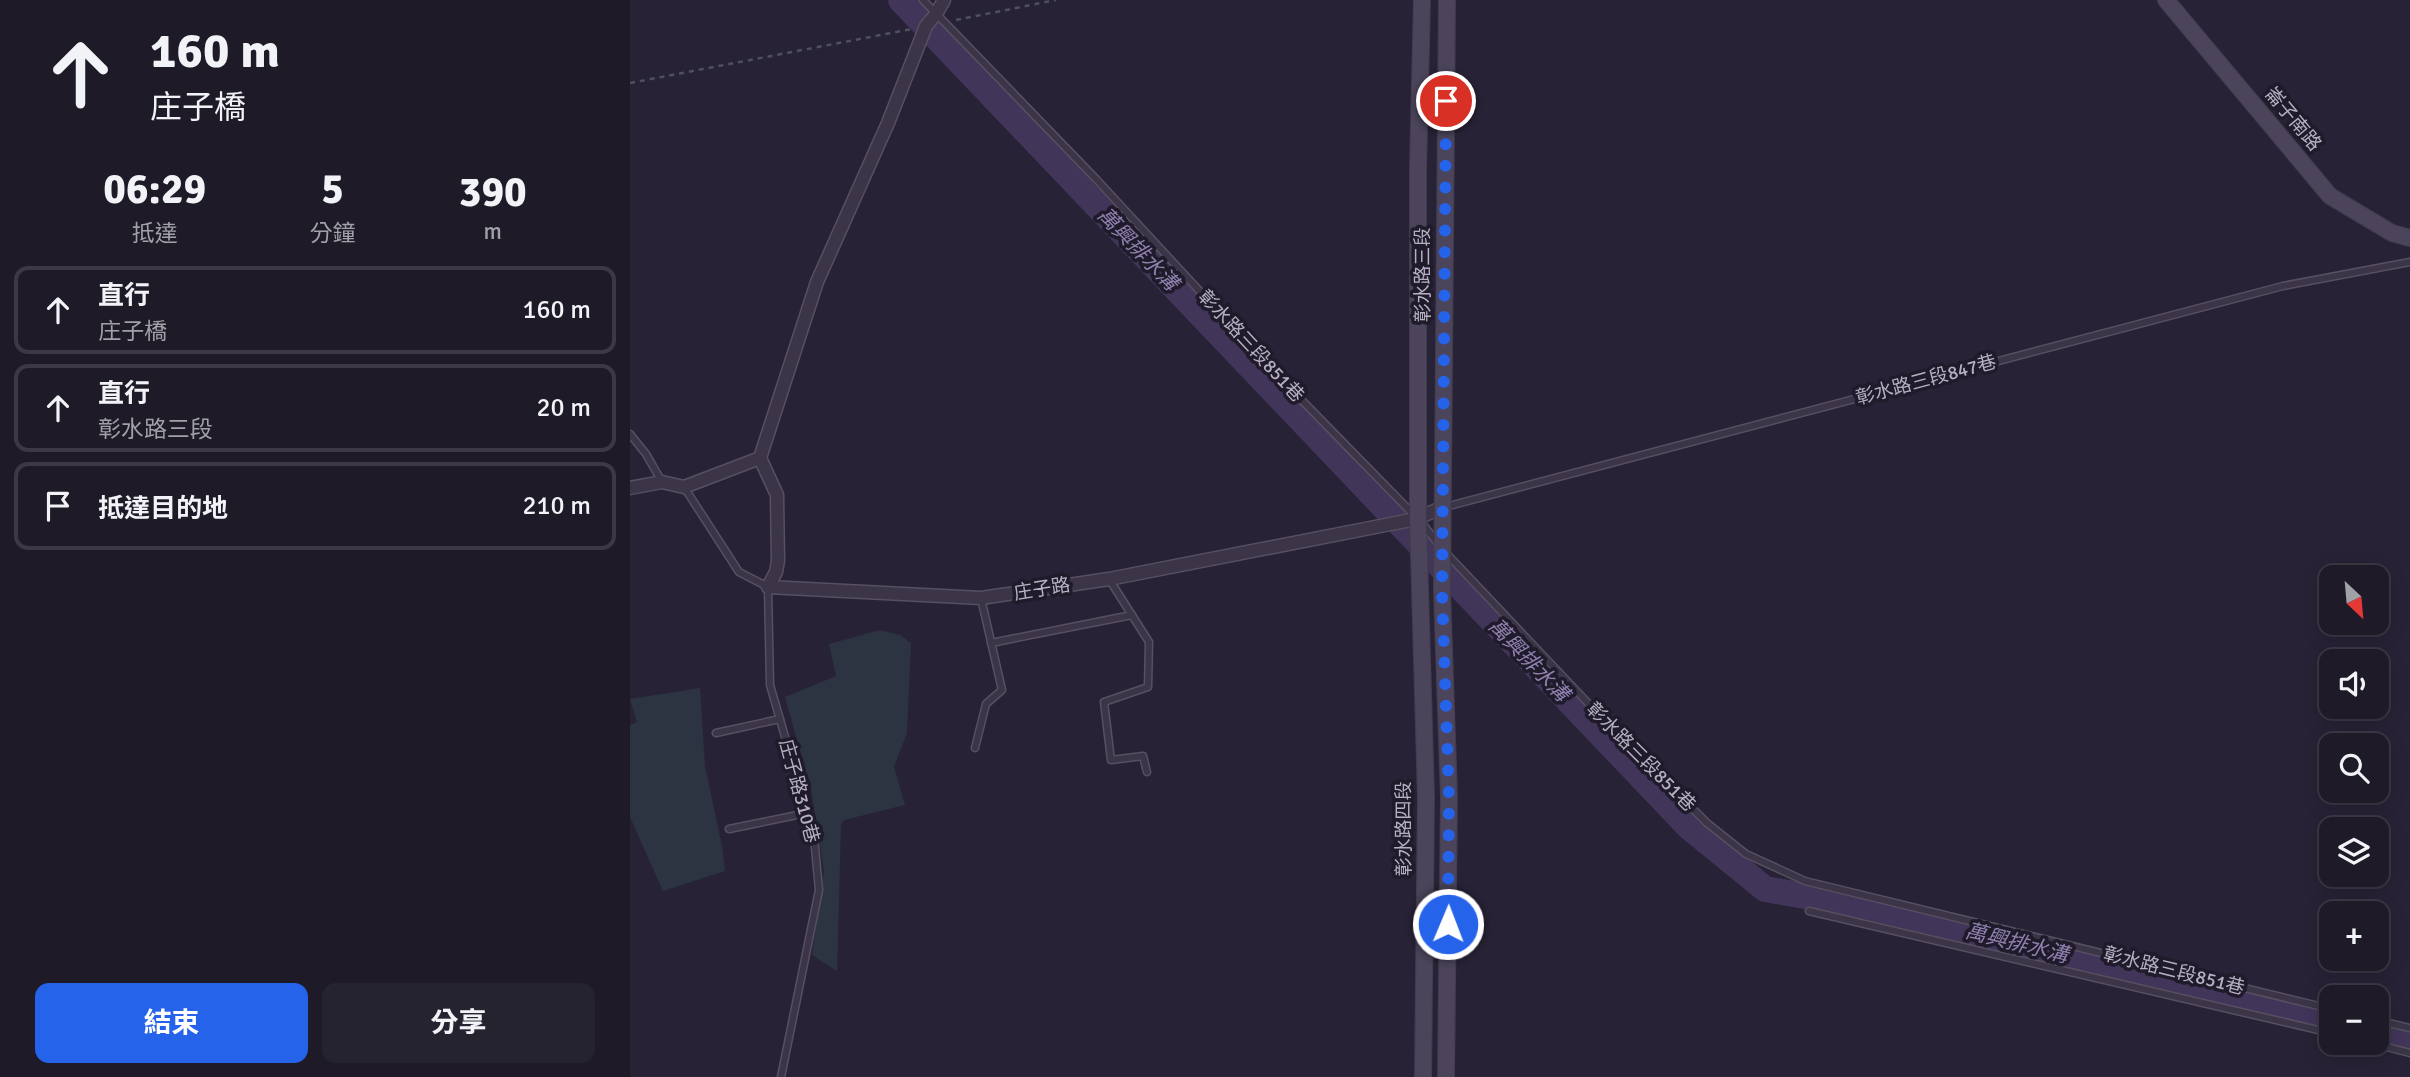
<!DOCTYPE html>
<html lang="zh-TW">
<meta charset="utf-8">
<style>
body{margin:0;font-family:Signika,"Noto Sans TC",sans-serif;background:#262330;color:#f1f3f6;height:100vh;display:flex;flex-direction:column;font-size:26px;white-space:nowrap}
*{box-sizing:border-box;margin:0}
p{font-size:23px;color:#a1a1a8}
.icon{flex:none;width:38px;height:38px;fill:none;stroke:currentColor;stroke-width:2;stroke-linecap:round;stroke-linejoin:round}
.map{position:relative;flex:1;overflow:hidden}
.panel{display:flex;flex-direction:column;background:#1e1a28;width:630px}
.panel>*{flex:none}
.hud{background:#1e1a28;color:#f1f3f6;overflow:hidden}
.needle{width:46px;rotate:154deg}
.buttons{position:absolute;left:1689px;top:565px;display:grid;gap:14px}
.buttons a{display:grid;place-items:center;width:70px;height:70px;border-radius:14px;background:#1e1a28;box-shadow:0 4px 18px #0003,0 0 0 2px #3c3845;font-size:35px}
.pin{position:absolute;display:grid;place-items:center;width:60px;height:60px;color:#fff;margin:-30px;border:4px solid #fff;border-radius:50%;box-shadow:0 2px 7px #0007}
.me{position:absolute;width:77px;margin:-38px;rotate:1deg;stroke-linejoin:round;filter:drop-shadow(0 0 5px #0008)}
.turn{display:flex;align-items:center;gap:24px;height:147px;padding:0 35px;font-size:32px}
.turn .icon{width:91px;height:91px;stroke-width:2.5}
.turn b{display:block;font-size:49px;line-height:60px}
.eta{display:flex;justify-content:space-evenly;align-items:center;height:119px;text-align:center}
.eta b{font-size:42px;font-weight:700;line-height:49px}
.action{display:flex;gap:14px;margin-top:auto;padding:14px 35px}
.action a{flex:1;height:80px;border-radius:14px;background:#2563eb;color:#fff;font-size:28px;font-weight:700;line-height:80px;text-align:center}
.action a+a{background:#262330;color:#f1f3f6}
ul{padding:0;list-style:none}
li{display:flex;align-items:center;gap:21px;height:88px;margin:0 14px 10px;padding:0 21px;border:4px solid #3c3845;border-radius:14px}
li div{flex:1}
li b{display:block;font-size:26px}
li em{font-style:normal}
main{display:flex;flex:1;min-height:0}
.map>svg:first-child{display:block}
</style>
<main>
<section class="panel">
<div class="hud">
<div class="turn"><svg class="icon" aria-label="ahead" viewBox="0 0 24 24"><path d="M12 20V5M6 11l6-6 6 6"/></svg><div><b>160 m</b>庄子橋</div></div>
</div>
<div class="eta">
<div><b>06:29</b><p>抵達</p></div>
<div><b>5</b><p>分鐘</p></div>
<div><b>390</b><p>m</p></div>
</div>
<ul>
<li><svg class="icon" aria-label="ahead" viewBox="0 0 24 24"><path d="M12 20V5M6 11l6-6 6 6"/></svg><div><b>直行</b><p>庄子橋</p></div><em>160 m</em></li>
<li><svg class="icon" aria-label="ahead" viewBox="0 0 24 24"><path d="M12 20V5M6 11l6-6 6 6"/></svg><div><b>直行</b><p>彰水路三段</p></div><em>20 m</em></li>
<li><svg class="icon" aria-label="arrive" viewBox="0 0 24 24"><path d="M6 21V4h12l-3 4 3 4H6"/></svg><div><b>抵達目的地</b></div><em>210 m</em></li>
</ul>
<div class="action"><a>結束</a><a>分享</a></div>
</section>
<div class="map">
<svg width="1780" height="1077" viewBox="0 0 1780 1077">
<rect width="100%" height="100%" fill="#282236"/>
<g fill="#2c3442">
<path d="M 250,630 L 270,635 L 281,643 L 277,733 L 264,767 L 275,805 L 214,820 L 211,825 L 207,971 L 182,955 L 194,871 L 181,789 L 155,697 L 206,676 L 199,644 Z"/>
<path d="M 70,688 L 75,766 L 92,846 L 95,871 L 33,891 L 0,817 L 0,725 L 7,722 L 0,699 Z"/>
</g>
<g fill="none" stroke-linecap="round" stroke-linejoin="round">
<g stroke="#41355a" stroke-width="26">
<path d="M 271,0 L 1059,827 L 1135,889 L 1244,908 L 1701,1019"/>
<path d="M 1746,1030 L 1780,1038"/>
</g>
<defs>
<g id="lane">
<path d="M 293,0 L 466,179 L 650,378 L 784,515"/>
<path d="M 0,434 L 16,454 L 32,482"/>
<path d="M 54,487 L 109,572 L 138,587 L 140,685 L 184,837 L 189,890 L 151,1077"/>
<path d="M 815,507 L 1653,286 L 1780,262"/>
<path d="M 792,523 L 809,545"/>
<path d="M 816,553 L 992,739 L 1077,823 L 1116,854 L 1175,881 L 1701,1009"/>
<path d="M 479,579 L 519,642 L 518,687 L 474,702 L 481,760 L 513,756 L 517,772"/>
<path d="M 361,643 L 502,615"/>
<path d="M 86,733 L 150,719"/>
<path d="M 345,748 L 356,704 L 372,690 L 351,598"/>
<path d="M 99,829 L 177,813"/>
<path d="M 1179,911 L 1701,1033"/>
<path d="M 1746,1020 L 1780,1028"/>
<path d="M 1741,1043 L 1780,1053"/>
</g>
<g id="street">
<path d="M 130,458 L 147,495 L 148,561 L 146,572 L 138,587 L 351,598 L 479,579 L 786,519 L 813,507"/>
<path d="M 0,488 L 32,482 L 54,487 L 130,458 L 187,282 L 258,123 L 296,26 L 306,14 L 314,0"/>
</g>
<g id="secondary">
<path d="M 792,0 L 788,169 L 788,519 L 796,797 L 793,1077"/>
<path d="M 1536,0 L 1700,196 L 1762,233 L 1780,238"/>
<path d="M 816,1077 L 819,797 L 812,591 L 817,0"/>
</g>
</defs>
<use href="#lane" stroke="#565061" stroke-width="9"/>
<use href="#street" stroke="#565061" stroke-width="15"/>
<use href="#secondary" stroke="#413c4d" stroke-width="18"/>
<g stroke="#4d5060" stroke-width="2.5" stroke-dasharray="5 5" stroke-linecap="butt">
<path d="M 326,20 L 426,0"/>
<path d="M 0,83 L 282,29"/>
</g>
<use href="#lane" stroke="#3b3547" stroke-width="6"/>
<use href="#street" stroke="#3b3547" stroke-width="12"/>
<use href="#secondary" stroke="#4b445a" stroke-width="16"/>
</g>
<g fill="none" stroke-linecap="round" stroke-linejoin="round">
<path stroke="#2563eb" stroke-width="12" stroke-dasharray="0 21.6" d="M 816,101 L 812,591 L 819,797 L 818,924"/>
</g>
<g text-anchor="middle" dominant-baseline="central" stroke-width="7" stroke-linejoin="round" paint-order="stroke">
<g font-size="19" fill="#b7b0c3" stroke="#201b2b">
<text transform="translate(1663 119) rotate(50)">崙子南路</text>
<text transform="translate(793 275) rotate(-90)">彰水路三段</text>
<text transform="translate(621 346) rotate(47)">彰水路三段851巷</text>
<text transform="translate(1296 380) rotate(-15)">彰水路三段847巷</text>
<text transform="translate(412 589) rotate(-9)">庄子路</text>
<text transform="translate(1011 757) rotate(45)">彰水路三段851巷</text>
<text transform="translate(169 791) rotate(75)">庄子路310巷</text>
<text transform="translate(774 829) rotate(-90)">彰水路四段</text>
<text transform="translate(1544 971) rotate(14)">彰水路三段851巷</text>
</g>
<g font-size="21" font-style="italic" fill="#8f81ae" stroke="#201b2b">
<text transform="translate(508 249) rotate(46)">萬興排水溝</text>
<text transform="translate(899 660) rotate(46)">萬興排水溝</text>
<text transform="translate(1387 943) rotate(14)">萬興排水溝</text>
</g>
</g>
</svg>
<div class="buttons">
<a><svg class="needle" viewBox="-14 -14 28 28"><path d="M0-13l5 13h-10z" fill="#e53935"/><path d="M0 13l5-13h-10z" fill="#a1a1a8"/></svg></a>
<a><svg class="icon" aria-label="sound" viewBox="0 0 24 24"><path d="M4 9h4l5-4v14l-5-4H4zM17 9q2 3 0 6"/></svg></a>
<a><svg class="icon" aria-label="search" viewBox="0 0 24 24"><circle cx="10" cy="10" r="6"/><path d="M15 15l6 6"/></svg></a>
<a><svg class="icon" aria-label="layers" viewBox="0 0 24 24"><path d="M12 4l9 5-9 5-9-5zM3 14l9 5 9-5"/></svg></a>
<a>+</a>
<a>−</a>
</div>
<div class="pin" style="left:816px;top:101px;background:#d93025"><svg class="icon" aria-label="arrive" viewBox="0 0 24 24"><path d="M6 21V4h12l-3 4 3 4H6"/></svg></div>
<svg class="me" style="left:818px;top:924px" viewBox="-20 -20 40 40"><circle r="17" fill="#2563eb" stroke="#fff" stroke-width="3"/><path d="M0-11L8 9 0 5-8 9z" fill="#fff"/></svg>
</div>
</main>
